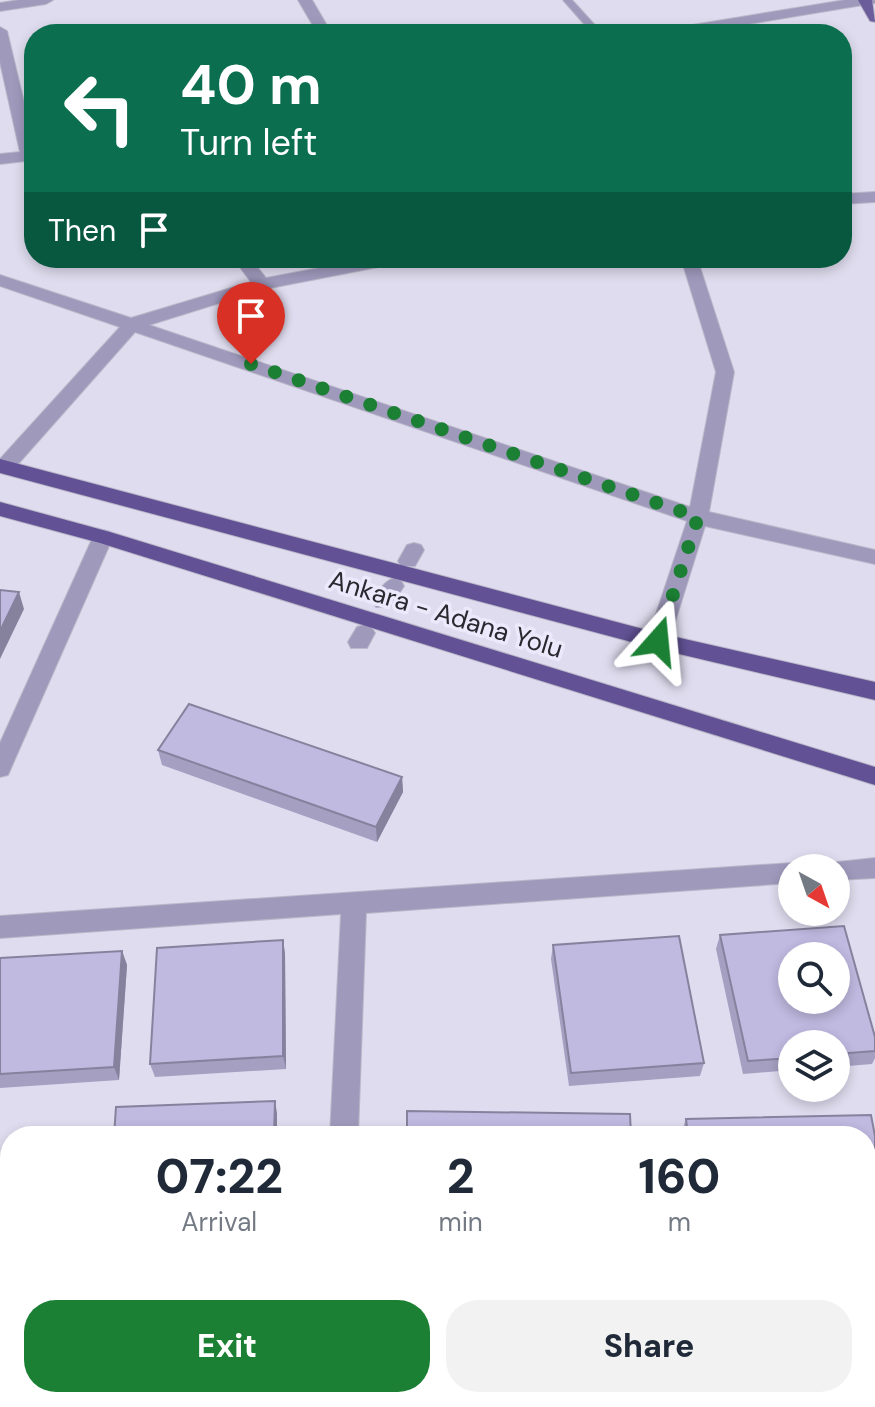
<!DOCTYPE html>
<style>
body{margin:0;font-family:"DM Sans",sans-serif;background:#f2f2f3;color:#1f2937;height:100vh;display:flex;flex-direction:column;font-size:30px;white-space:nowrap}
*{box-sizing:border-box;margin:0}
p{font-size:26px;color:#747a83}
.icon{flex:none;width:44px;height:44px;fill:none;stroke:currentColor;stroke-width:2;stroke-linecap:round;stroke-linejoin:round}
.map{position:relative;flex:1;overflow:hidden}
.drawer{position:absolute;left:0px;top:1126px;width:876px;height:282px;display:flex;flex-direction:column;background:#fff;border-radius:32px 32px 0 0;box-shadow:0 4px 12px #0003}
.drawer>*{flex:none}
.hud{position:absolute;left:24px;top:24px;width:828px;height:244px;border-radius:32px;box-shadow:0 4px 12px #0003;background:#0b6e4f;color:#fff;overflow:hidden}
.needle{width:52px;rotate:140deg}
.fabs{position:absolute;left:778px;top:854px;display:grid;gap:16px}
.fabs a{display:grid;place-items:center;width:72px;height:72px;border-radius:50%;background:#fff;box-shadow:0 4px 12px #0003;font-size:40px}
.pin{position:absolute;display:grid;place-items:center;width:68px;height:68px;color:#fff;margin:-82px -34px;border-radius:50% 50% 50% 0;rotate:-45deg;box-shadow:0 0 8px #0007}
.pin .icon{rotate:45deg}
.me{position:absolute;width:88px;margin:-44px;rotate:18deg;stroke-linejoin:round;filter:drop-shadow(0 0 6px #0008)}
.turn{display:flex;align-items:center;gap:28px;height:168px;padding:0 24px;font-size:36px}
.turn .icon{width:104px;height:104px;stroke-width:2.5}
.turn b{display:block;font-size:56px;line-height:68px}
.then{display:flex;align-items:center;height:76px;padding:0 24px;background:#0003;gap:16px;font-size:30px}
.eta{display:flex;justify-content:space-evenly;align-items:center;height:136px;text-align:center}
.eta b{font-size:48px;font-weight:800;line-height:56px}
.cta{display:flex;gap:16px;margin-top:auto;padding:16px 24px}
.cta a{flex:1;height:92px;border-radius:32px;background:#1b8033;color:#fff;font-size:32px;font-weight:800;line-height:92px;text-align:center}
.cta a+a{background:#f2f2f3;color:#1f2937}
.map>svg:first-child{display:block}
</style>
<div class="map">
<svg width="875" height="1407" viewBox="0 0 875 1407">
<rect width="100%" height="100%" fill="#dfdcef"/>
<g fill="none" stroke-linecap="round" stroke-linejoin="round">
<defs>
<path id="service" d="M 563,0 L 572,0 L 603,34 L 593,34 Z"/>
<g id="pedestrian">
<path d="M 414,543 L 421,545 L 424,550 L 415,566 L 401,566 L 398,561 L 407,545 Z"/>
<path d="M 394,578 L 401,581 L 404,586 L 390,607 L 376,607 L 373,602 C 378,592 383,582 394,578 Z"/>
<path d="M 364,625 L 371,627 L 375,633 L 367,648 L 351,648 L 348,642 L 357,627 Z"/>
</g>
<g id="minor">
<path d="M 19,0 L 53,0 L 46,4 L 0,11 L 0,3 Z"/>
<path d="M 298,0 L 312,0 L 332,34 L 318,34 Z"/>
<path d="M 845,0 L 875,0 L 875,3 L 688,34 L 655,34 L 662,30 Z"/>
<path d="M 0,27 L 7,31 L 34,144 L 34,160 L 0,164 L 0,154 L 20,152 L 0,62 Z"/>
<path d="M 875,192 L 875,202 L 842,204 L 842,194 Z"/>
<path d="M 233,258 L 250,258 L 266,278 L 372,258 L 407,258 L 399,263 L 265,289 L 149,325 L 690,507 L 716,372 L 681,258 L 697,258 L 734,372 L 709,512 L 875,550 L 875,564 L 705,526 L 669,641 L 666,647 L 650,647 L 647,641 L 687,521 L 135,332 L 11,472 L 0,472 L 0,459 L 120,327 L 0,286 L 0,275 L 131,318 L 251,282 Z"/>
<path d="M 103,530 L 110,532 L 113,537 L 11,768 L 8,775 L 0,777 L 0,743 L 93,537 L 96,532 Z"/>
<path d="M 875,858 L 875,878 L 836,880 L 836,868 L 825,868 L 828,863 Z"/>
<path d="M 792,863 L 802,868 L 792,868 L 792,883 L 366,913 L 358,1136 L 330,1136 L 341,914 L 0,938 L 0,916 Z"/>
<rect x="0" y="1241" width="10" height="28"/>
<rect x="317" y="1398" width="30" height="9"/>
<path d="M 440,1398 L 470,1398 L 473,1407 L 443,1407 Z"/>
</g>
<path id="primary" d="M 858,0 L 872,0 L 875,22 L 870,21 Z"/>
<g id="trunk">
<path d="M 0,459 L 658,633 L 875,682 L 875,700 L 658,649 L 0,473 Z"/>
<path d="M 0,502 L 110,532 L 875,767 L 875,785 L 100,543 L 0,516 Z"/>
</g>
</defs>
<use href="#service" stroke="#bbb8c9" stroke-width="2"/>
<use href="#pedestrian" stroke="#bbb8c9" stroke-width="2"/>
<use href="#minor" stroke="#bbb8c9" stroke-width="2"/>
<use href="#primary" stroke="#bbb8c9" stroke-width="2"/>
<use href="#trunk" stroke="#bbb8c9" stroke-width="2"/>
<use href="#service" fill="#9f99bc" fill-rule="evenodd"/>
<use href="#pedestrian" fill="#9f99bc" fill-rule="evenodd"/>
<use href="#minor" fill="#9f99bc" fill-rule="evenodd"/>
<use href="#primary" fill="#6b5d9b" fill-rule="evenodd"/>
<use href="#trunk" fill="#625295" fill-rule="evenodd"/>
</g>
<g fill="#a59fc1">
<path d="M 158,750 L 402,777 L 403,792 L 377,842 L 162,765 Z"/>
<path d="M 720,935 L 875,1037 L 875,1058 L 872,1064 L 836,1067 L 836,1044 L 792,1044 L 792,1070 L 743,1074 L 716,949 Z"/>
<path d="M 283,940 L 285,954 L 286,1069 L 155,1077 L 150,1064 Z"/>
<path d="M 553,945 L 704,1063 L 700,1076 L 569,1086 L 551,959 Z"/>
<path d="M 122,951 L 127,965 L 119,1080 L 0,1088 L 0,958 Z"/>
<path d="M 686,1119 L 875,1136 L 875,1221 L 866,1221 L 866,1136 L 683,1136 L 682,1131 Z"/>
</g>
<g fill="#86829d">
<path d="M 19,592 L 24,609 L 0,659 L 0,631 Z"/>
<path d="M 402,777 L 403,792 L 377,842 L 376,827 Z"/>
<path d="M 283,940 L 285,954 L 286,1069 L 283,1056 Z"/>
<path d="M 122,951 L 127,965 L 119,1080 L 114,1067 Z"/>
<path d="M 275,1101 L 277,1113 L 277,1136 L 274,1136 Z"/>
</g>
<g fill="#c0b9e0" stroke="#86829d" stroke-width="2" fill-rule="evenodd">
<path d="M 0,590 L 19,592 L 0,631 Z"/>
<path d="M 189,704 L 402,777 L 376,827 L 158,750 Z"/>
<path d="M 844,926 L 875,1037 L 875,1051 L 836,1054 L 836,1044 L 792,1044 L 792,1058 L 748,1061 L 720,935 ZM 792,956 L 836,956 L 836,1000 L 792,1000 Z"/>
<path d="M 679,936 L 704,1063 L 571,1073 L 553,945 Z"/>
<path d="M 283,940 L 283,1056 L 150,1064 L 157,948 Z"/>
<path d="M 122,951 L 114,1067 L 0,1074 L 0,958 Z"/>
<path d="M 275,1101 L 274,1136 L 114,1136 L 116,1107 Z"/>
<path d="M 407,1111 L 630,1114 L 631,1136 L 407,1136 Z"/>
<path d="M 871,1115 L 875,1136 L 875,1210 L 866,1210 L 866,1136 L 688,1136 L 686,1119 Z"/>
</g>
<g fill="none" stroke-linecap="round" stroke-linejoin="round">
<path stroke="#1b8033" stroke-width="14" stroke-dasharray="0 25.2" d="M 251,364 L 698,517 L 658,641"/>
</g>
<g text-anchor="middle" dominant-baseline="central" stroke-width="7" stroke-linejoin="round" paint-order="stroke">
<g font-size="26" fill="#2a2930" stroke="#ece9fc">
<text transform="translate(446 614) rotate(17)">Ankara - Adana Yolu</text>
</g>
</g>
</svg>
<div class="fabs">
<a><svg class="needle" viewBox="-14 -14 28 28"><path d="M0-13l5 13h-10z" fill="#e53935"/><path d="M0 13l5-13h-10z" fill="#747a83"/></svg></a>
<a><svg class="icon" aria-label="search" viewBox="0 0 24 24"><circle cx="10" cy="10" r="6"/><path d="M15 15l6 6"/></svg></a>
<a><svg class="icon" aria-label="layers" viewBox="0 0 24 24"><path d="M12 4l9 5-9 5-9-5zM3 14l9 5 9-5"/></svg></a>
</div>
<div class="pin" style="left:251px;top:364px;background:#d93025"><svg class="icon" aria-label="arrive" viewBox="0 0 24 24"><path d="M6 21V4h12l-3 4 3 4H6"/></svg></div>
<svg class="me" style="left:658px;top:641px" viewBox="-20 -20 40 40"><path d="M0-17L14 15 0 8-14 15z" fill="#1b8033" stroke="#fff" stroke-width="4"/></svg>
<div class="hud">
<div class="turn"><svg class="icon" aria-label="left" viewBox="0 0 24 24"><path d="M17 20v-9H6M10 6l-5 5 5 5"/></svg><div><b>40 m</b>Turn left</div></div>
<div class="then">Then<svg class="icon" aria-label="arrive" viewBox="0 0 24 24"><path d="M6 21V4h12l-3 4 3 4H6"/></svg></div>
</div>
<section class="drawer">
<div class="eta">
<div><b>07:22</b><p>Arrival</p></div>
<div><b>2</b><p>min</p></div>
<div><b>160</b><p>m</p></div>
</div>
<div class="cta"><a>Exit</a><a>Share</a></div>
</section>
</div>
